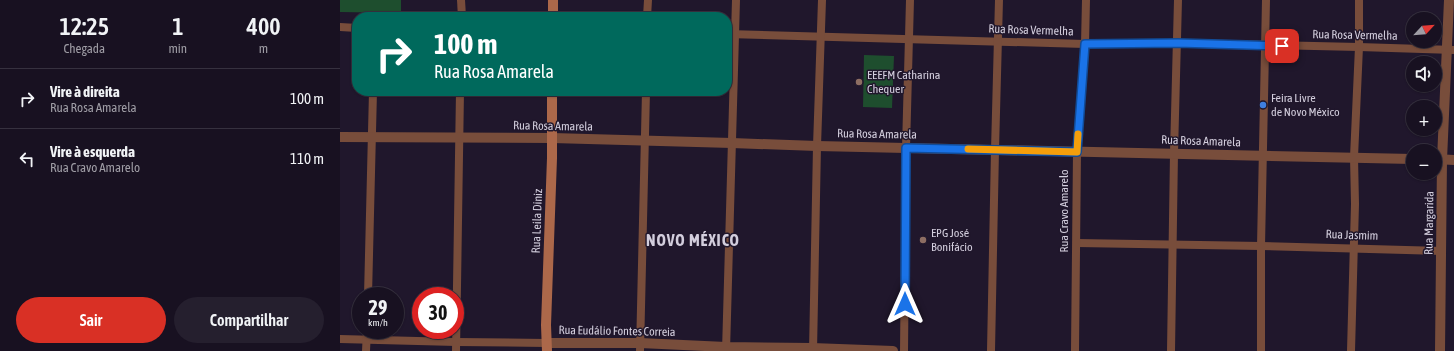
<!DOCTYPE html>
<html lang="pt">
<meta charset="utf-8">
<style>
body{margin:0;font-family:"Asap Condensed",sans-serif;background:#251f2e;color:#f1f3f6;height:100vh;display:flex;flex-direction:column;font-size:15px;white-space:nowrap}
*{box-sizing:border-box;margin:0}
p{font-size:13px;color:#9f9da5}
.icon{flex:none;width:22px;height:22px;fill:none;stroke:currentColor;stroke-width:2;stroke-linecap:round;stroke-linejoin:round}
.map{position:relative;flex:1;overflow:hidden}
.panel{display:flex;flex-direction:column;background:#181121;width:340px}
.panel>*{flex:none}
.top-card{position:absolute;left:12px;top:12px;width:380px;height:84px;border-radius:16px;box-shadow:0 1px 3px #0004,0 0 0 1px #36313f;background:#00695c;color:#fff;overflow:hidden}
.needle{width:26px;rotate:64deg}
.fabs{position:absolute;left:1066px;top:12px;display:grid;gap:8px}
.fabs a{display:grid;place-items:center;width:36px;height:36px;border-radius:50%;background:#181121;box-shadow:0 1px 3px #0004,0 0 0 1px #36313f;font-size:20px}
.speed{position:absolute;left:12px;top:287px;display:flex;gap:8px;font-size:20px;font-weight:700;text-align:center}
.speed>*{display:grid;place-content:center;width:52px;height:52px;border-radius:50%;background:#181121;box-shadow:0 1px 3px #0004,0 0 0 1px #36313f;line-height:1}
.speed small{font-size:10px;font-weight:400}
.speed .limit{border:6px solid #d22;background:#fff;color:#111}
.pin{position:absolute;display:grid;place-items:center;width:34px;height:34px;color:#fff;margin:-17px;border-radius:8px;box-shadow:0 2px 6px #0006}
.me{position:absolute;width:44px;margin:-22px;rotate:0deg;stroke-linejoin:round;filter:drop-shadow(0 0 3px #0008)}
.turn{display:flex;align-items:center;gap:14px;height:84px;padding:0 16px;font-size:18px}
.turn .icon{width:52px;height:52px;stroke-width:2.5}
.turn b{display:block;font-size:28px;line-height:34px}
.eta{display:flex;justify-content:space-evenly;align-items:center;height:68px;text-align:center}
.eta b{font-size:24px;font-weight:600;line-height:28px}
.button{display:flex;gap:8px;margin-top:auto;padding:8px 16px}
.button a{flex:1;height:46px;border-radius:24px;background:#d93025;color:#fff;font-size:16px;font-weight:600;line-height:46px;text-align:center}
.button a+a{background:#251f2e;color:#f1f3f6}
ul{padding:0;list-style:none}
li{display:flex;align-items:center;gap:12px;height:60px;padding:0 16px;border-top:1px solid #36313f}
li div{flex:1}
li b{display:block;font-size:15px}
li em{font-style:normal}
main{display:flex;flex:1;min-height:0}
.map>svg:first-child{display:block}
</style>
<main>
<section class="panel">
<div class="eta">
<div><b>12:25</b><p>Chegada</p></div>
<div><b>1</b><p>min</p></div>
<div><b>400</b><p>m</p></div>
</div>
<ul>
<li><svg class="icon" aria-label="right" viewBox="0 0 24 24"><path d="M7 20v-9h11M14 6l5 5-5 5"/></svg><div><b>Vire à direita</b><p>Rua Rosa Amarela</p></div><em>100 m</em></li>
<li><svg class="icon" aria-label="left" viewBox="0 0 24 24"><path d="M17 20v-9H6M10 6l-5 5 5 5"/></svg><div><b>Vire à esquerda</b><p>Rua Cravo Amarelo</p></div><em>110 m</em></li>
</ul>
<div class="button"><a>Sair</a><a>Compartilhar</a></div>
</section>
<div class="map">
<svg width="1114" height="351" viewBox="0 0 1114 351">
<rect width="100%" height="100%" fill="#20172c"/>
<g fill="#1e4e2e">
<path d="M 0,0 L 61,0 L 61,13 L 0,12 Z"/>
<path d="M 524,55 L 554,56 L 552,108 L 523,107 Z"/>
</g>
<g fill="none" stroke-linecap="round" stroke-linejoin="round">
<g stroke="#784d3b" stroke-width="8">
<path d="M 121,0 L 122,17"/>
<path d="M 307,17 L 308,0"/>
<path d="M 0,27 L 17,28"/>
<path d="M 387,34 L 745,44 L 838,43 L 1019,47 L 1114,50"/>
<path d="M 737,243 L 921,246 L 1102,251"/>
<path d="M 28,296 L 33,91"/>
<path d="M 0,339 L 116,342 L 207,343"/>
<path d="M 26,351 L 27,330"/>
<path d="M 116,351 L 120,91"/>
<path d="M 300,351 L 306,91"/>
<path d="M 386,351 L 396,0"/>
<path d="M 473,351 L 477,146 L 482,0"/>
<path d="M 564,351 L 566,148 L 570,0"/>
<path d="M 651,351 L 655,150 L 659,0"/>
<path d="M 735,351 L 737,152 L 745,44 L 746,0"/>
<path d="M 831,351 L 834,153 L 838,0"/>
<path d="M 921,351 L 921,246 L 926,0"/>
<path d="M 1011,351 L 1015,204 L 1014,157 L 1019,47 L 1019,0"/>
</g>
<g stroke="#784d3b" stroke-width="10">
<path d="M 0,137 L 212,138 L 392,143 L 477,146 L 1073,159"/>
<path d="M 1095,159 L 1114,160"/>
<path d="M 207,343 L 300,343 L 386,347 L 472,348 L 553,351"/>
<path d="M 1100,351 L 1102,160 L 1109,0"/>
</g>
<g stroke="#ac684a" stroke-width="10">
<path d="M 213,0 L 213,17"/>
<path d="M 207,351 L 206,325 L 212,158 L 212,91"/>
</g>
</g>
<g fill="none" stroke-linecap="round" stroke-linejoin="round">
<defs>
<path id="route" d="M 565,304 L 566,148 L 737,152 L 745,44 L 838,43 L 942,46"/>
</defs>
<use href="#route" stroke="#114b97" stroke-width="10"/>
<use href="#route" stroke="#1a73e8" stroke-width="7"/>
<path stroke="#f59e0b" stroke-width="7" d="M 628,149 L 737,152 L 738,134"/>
</g>
<g fill="#8d6e63" stroke="#20172c" stroke-width="1.5">
<circle cx="519" cy="82" r="4"/>
<circle cx="583" cy="240" r="4"/>
</g>
<circle fill="#3f7fe0" stroke="#20172c" stroke-width="1.5" cx="923" cy="105" r="4"/>
<g text-anchor="middle" dominant-baseline="central" stroke-width="3" stroke-linejoin="round" paint-order="stroke">
<g font-size="12" fill="#d3cedd" stroke="#20172c">
<text transform="translate(691 30) rotate(2)">Rua Rosa Vermelha</text>
<text transform="translate(1015 35) rotate(1)">Rua Rosa Vermelha</text>
<text transform="translate(213 126) rotate(1)">Rua Rosa Amarela</text>
<text transform="translate(537 134) rotate(1)">Rua Rosa Amarela</text>
<text transform="translate(861 141) rotate(2)">Rua Rosa Amarela</text>
<text transform="translate(724 211) rotate(-90)">Rua Cravo Amarelo</text>
<text transform="translate(197 221) rotate(-88)">Rua Leila Diniz</text>
<text transform="translate(1089 223) rotate(-89)">Rua Margarida</text>
<text transform="translate(1012 235) rotate(2)">Rua Jasmim</text>
<text transform="translate(277 331) rotate(1)">Rua Eudálio Fontes Correia</text>
</g>
<g font-size="12" fill="#d3cedd" stroke="#20172c" text-anchor="start">
<text x="527" y="75">EEEFM Catharina<tspan x="527" dy="14">Chequer</tspan></text>
<text x="931" y="98">Feira Livre<tspan x="931" dy="14">de Novo México</tspan></text>
<text x="591" y="233">EPG José<tspan x="591" dy="14">Bonifácio</tspan></text>
</g>
<g font-size="16" font-weight="bold" letter-spacing="1" fill="#d3cedd" stroke="#20172c">
<text x="353" y="240">NOVO MÉXICO</text>
</g>
</g>
</svg>
<div class="fabs">
<a><svg class="needle" viewBox="-14 -14 28 28"><path d="M0-13l5 13h-10z" fill="#e53935"/><path d="M0 13l5-13h-10z" fill="#9f9da5"/></svg></a>
<a><svg class="icon" aria-label="sound" viewBox="0 0 24 24"><path d="M4 9h4l5-4v14l-5-4H4zM17 9q2 3 0 6"/></svg></a>
<a>+</a>
<a>−</a>
</div>
<div class="speed"><div>29<small>km/h</small></div><div class="limit">30</div></div>
<div class="pin" style="left:942px;top:46px;background:#d93025"><svg class="icon" aria-label="arrive" viewBox="0 0 24 24"><path d="M6 21V4h12l-3 4 3 4H6"/></svg></div>
<svg class="me" style="left:565px;top:304px" viewBox="-20 -20 40 40"><path d="M0-17L14 15 0 8-14 15z" fill="#1a73e8" stroke="#fff" stroke-width="4"/></svg>
<div class="top-card">
<div class="turn"><svg class="icon" aria-label="right" viewBox="0 0 24 24"><path d="M7 20v-9h11M14 6l5 5-5 5"/></svg><div><b>100 m</b>Rua Rosa Amarela</div></div>
</div>
</div>
</main>
